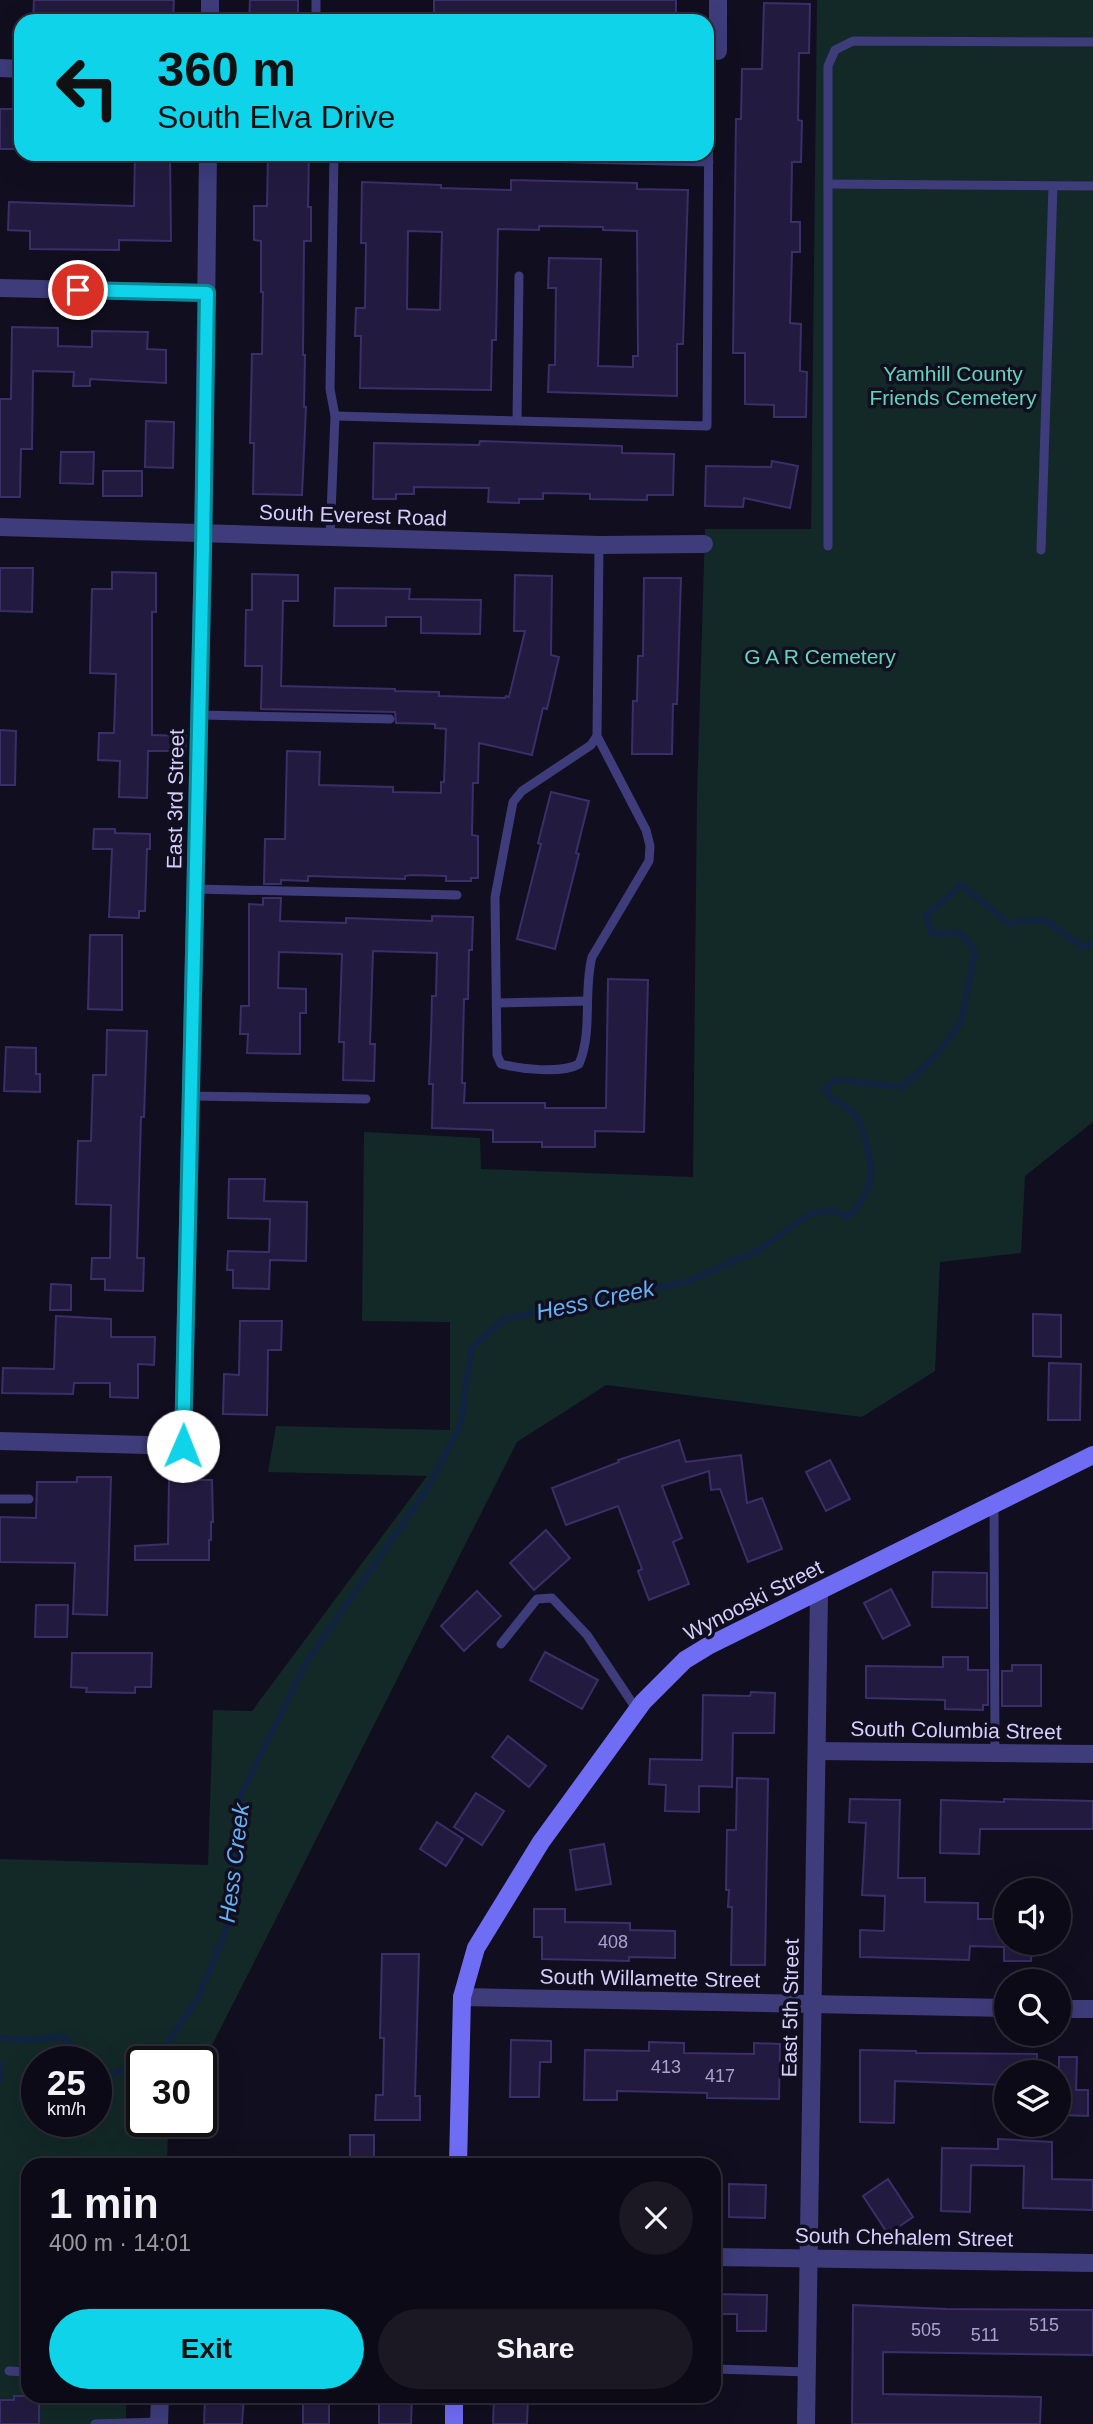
<!DOCTYPE html>
<meta charset="utf-8">
<style>
body{margin:0;font-family:Helvetica,sans-serif;background:#1b1824;color:#f1f3f6;height:100vh;display:flex;flex-direction:column;font-size:26px;white-space:nowrap}
*{box-sizing:border-box;margin:0}
p{font-size:23px;color:#9a9aa1}
.icon{flex:none;width:38px;height:38px;fill:none;stroke:currentColor;stroke-width:2;stroke-linecap:round;stroke-linejoin:round}
.map{position:relative;flex:1;overflow:hidden}
.panel{position:absolute;left:21px;top:2158px;width:700px;height:245px;display:flex;flex-direction:column;background:#0d0a17;border-radius:21px;box-shadow:0 7px 28px #0002,0 0 0 2px #2d2b36}
.panel>*{flex:none}
.banner{position:absolute;left:14px;top:14px;width:700px;height:147px;border-radius:21px;box-shadow:0 7px 28px #0002,0 0 0 2px #2d2b36;background:#0fd3e8;color:#111;overflow:hidden}
.buttons{position:absolute;left:994px;top:1878px;display:grid;gap:14px}
.buttons a{display:grid;place-items:center;width:77px;height:77px;border-radius:50%;background:#0d0a17;box-shadow:0 7px 28px #0002,0 0 0 2px #2d2b36;font-size:35px}
.speed{position:absolute;left:21px;top:2046px;display:flex;gap:14px;font-size:35px;font-weight:700;text-align:center}
.speed>*{display:grid;place-content:center;width:91px;height:91px;border-radius:50%;background:#0d0a17;box-shadow:0 7px 28px #0002,0 0 0 2px #2d2b36;line-height:1}
.speed small{font-size:18px;font-weight:400}
.speed .limit{border:4px solid #111;border-radius:10px;background:#fff;color:#111}
.pin{position:absolute;display:grid;place-items:center;width:60px;height:60px;color:#fff;margin:-30px;border:4px solid #fff;border-radius:50%;box-shadow:0 2px 7px #0007}
.me{position:absolute;width:77px;margin:-38px;rotate:1deg;stroke-linejoin:round;filter:drop-shadow(0 0 5px #0008)}
.turn{display:flex;align-items:center;gap:24px;height:147px;padding:0 28px;font-size:32px}
.turn .icon{width:91px;height:91px;stroke-width:2.5}
.turn b{display:block;font-size:49px;line-height:60px}
.round{display:grid;place-items:center;flex:none;width:74px;height:74px;border-radius:37px;background:#1b1824}
.headline{display:flex;align-items:center;justify-content:space-between;height:119px;padding:0 28px}
h1{font-size:42px;font-weight:800;line-height:52px}
.cta{display:flex;gap:14px;margin-top:auto;padding:14px 28px}
.cta a{flex:1;height:80px;border-radius:42px;background:#0fd3e8;color:#111;font-size:28px;font-weight:800;line-height:80px;text-align:center}
.cta a+a{background:#1b1824;color:#f1f3f6}
.map>svg:first-child{display:block}
</style>
<div class="map">
<svg width="1093" height="2424" viewBox="0 0 1093 2424">
<rect width="100%" height="100%" fill="#110e1f"/>
<path fill="#122928" fill-rule="evenodd" d="M 817,0 L 1093,0 L 1093,1122 L 1025,1176 L 1021,1253 L 940,1262 L 935,1371 L 862,1417 L 606,1385 L 517,1442 L 201,2067 L 201,2062 L 142,2062 L 142,2121 L 174,2121 L 168,2133 L 167,2165 L 28,2165 L 28,2396 L 126,2396 L 126,2424 L 0,2424 L 0,1859 L 208,1865 L 213,1710 L 252,1711 L 427,1476 L 268,1472 L 276,1426 L 450,1430 L 450,1322 L 362,1321 L 364,1132 L 480,1138 L 481,1169 L 693,1177 L 697,798 L 705,529 L 811,529 ZM 37,2062 L 96,2062 L 96,2121 L 37,2121 Z"/>
<g fill="none" stroke-linecap="round" stroke-linejoin="round">
<g stroke="#102341" stroke-width="6">
<path d="M 0,2038 L 28,2040 L 63,2037 L 89,2062"/>
<path d="M 146,2062 L 157,2058 L 197,2000 L 231,1918 L 240,1797 L 305,1664 L 428,1488 L 461,1423 L 471,1349 L 504,1319 L 686,1282 L 757,1251 L 810,1214 L 833,1210 L 848,1217 C 859,1207 866,1195 870,1180 C 874,1166 863,1122 852,1112 C 843,1102 829,1102 825,1088 L 835,1080 L 903,1087 L 937,1054 L 961,1022 L 975,951 L 960,933 L 932,934 L 926,916 L 961,885 L 1008,923 L 1045,920 L 1083,947 L 1093,944"/>
<path d="M 0,2063 L 0,2079"/>
<path d="M 96,2068 L 105,2076 L 142,2063"/>
</g>
</g>
<g fill="#231b3f" stroke="#3a2f69" stroke-width="2" fill-rule="evenodd">
<path d="M 34,0 L 174,0 L 173,20 L 33,21 Z"/>
<path d="M 250,0 L 298,0 L 298,21 L 249,21 Z"/>
<rect x="434" y="0" width="242" height="21"/>
<path d="M 764,3 L 810,4 L 809,53 L 799,53 L 798,120 L 802,121 L 801,162 L 792,162 L 791,222 L 800,222 L 800,252 L 792,252 L 790,323 L 801,324 L 800,371 L 807,372 L 806,417 L 774,417 L 774,405 L 745,404 L 745,353 L 733,353 L 736,119 L 741,119 L 742,69 L 762,69 Z"/>
<rect x="0" y="109" width="21" height="40"/>
<path d="M 135,154 L 170,154 L 171,241 L 119,240 L 119,250 L 30,249 L 30,231 L 8,230 L 9,202 L 134,206 Z"/>
<path d="M 268,154 L 309,154 L 308,207 L 311,207 L 311,241 L 304,241 L 303,355 L 305,355 L 304,407 L 306,407 L 302,495 L 253,494 L 254,443 L 250,443 L 252,354 L 262,354 L 263,292 L 261,292 L 261,241 L 254,240 L 254,206 L 267,206 Z"/>
<path d="M 511,180 L 637,183 L 637,189 L 688,190 L 683,344 L 677,344 L 677,396 L 548,392 L 549,365 L 555,365 L 556,288 L 548,288 L 549,258 L 601,259 L 598,366 L 633,367 L 633,356 L 638,356 L 637,231 L 603,230 L 603,227 L 539,226 L 539,230 L 498,229 L 496,340 L 492,340 L 491,390 L 360,388 L 361,336 L 355,336 L 356,308 L 365,308 L 366,243 L 361,243 L 362,182 L 441,185 L 441,188 L 511,190 ZM 408,231 L 442,232 L 440,310 L 407,309 Z"/>
<path d="M 12,327 L 58,328 L 58,346 L 92,347 L 92,331 L 148,332 L 147,349 L 166,350 L 166,383 L 90,379 L 90,386 L 73,386 L 74,372 L 33,371 L 32,449 L 21,449 L 20,497 L 0,497 L 0,399 L 11,399 Z"/>
<path d="M 146,421 L 174,422 L 173,468 L 145,467 Z"/>
<path d="M 480,441 L 622,446 L 622,453 L 674,454 L 673,495 L 647,495 L 647,500 L 590,499 L 590,494 L 543,493 L 543,499 L 519,499 L 519,503 L 488,502 L 489,488 L 414,487 L 414,494 L 396,494 L 396,499 L 373,499 L 374,443 L 479,445 Z"/>
<path d="M 61,452 L 94,452 L 93,484 L 60,483 Z"/>
<path d="M 772,461 L 798,466 L 790,508 L 744,498 L 743,507 L 705,506 L 706,466 L 771,467 Z"/>
<rect x="103" y="471" width="39" height="25"/>
<path d="M 0,568 L 33,568 L 32,612 L 0,611 Z"/>
<path d="M 112,572 L 156,573 L 156,612 L 152,612 L 152,735 L 186,736 L 185,751 L 148,751 L 147,798 L 119,797 L 120,761 L 98,760 L 99,733 L 114,733 L 116,674 L 90,673 L 92,589 L 112,589 Z"/>
<path d="M 252,574 L 298,575 L 298,601 L 283,601 L 281,686 L 395,689 L 395,691 L 439,692 L 439,696 L 505,698 L 506,696 L 509,697 L 525,631 L 514,631 L 515,575 L 552,576 L 551,655 L 559,657 L 547,709 L 543,708 L 532,755 L 479,743 L 478,783 L 473,783 L 472,835 L 478,836 L 478,878 L 471,878 L 471,881 L 446,881 L 446,876 L 411,875 L 405,876 L 405,879 L 308,876 L 308,881 L 281,880 L 281,884 L 264,884 L 265,839 L 285,839 L 287,751 L 320,752 L 319,785 L 393,787 L 393,792 L 441,793 L 441,782 L 444,782 L 446,729 L 435,728 L 435,724 L 396,723 L 395,712 L 261,709 L 262,666 L 245,666 L 246,610 L 252,610 Z"/>
<path d="M 644,578 L 681,578 L 677,704 L 673,704 L 672,754 L 632,754 L 633,701 L 637,701 L 638,656 L 643,656 Z"/>
<path d="M 335,588 L 410,589 L 409,599 L 481,600 L 480,634 L 421,633 L 421,617 L 386,617 L 386,626 L 334,626 Z"/>
<path d="M 0,730 L 16,731 L 15,785 L 0,785 Z"/>
<path d="M 551,792 L 589,801 L 576,853 L 579,854 L 555,949 L 517,939 L 541,844 L 538,843 Z"/>
<path d="M 94,829 L 115,829 L 115,833 L 150,834 L 150,849 L 147,849 L 145,911 L 139,911 L 139,918 L 109,917 L 112,849 L 93,849 Z"/>
<path d="M 263,898 L 281,898 L 280,921 L 346,923 L 346,918 L 432,921 L 432,916 L 473,917 L 472,950 L 469,950 L 468,999 L 464,999 L 462,1083 L 465,1083 L 464,1103 L 545,1103 L 545,1108 L 606,1108 L 608,979 L 648,980 L 644,1132 L 595,1131 L 595,1147 L 542,1147 L 542,1142 L 493,1142 L 493,1130 L 432,1128 L 433,1084 L 429,1084 L 431,1037 L 432,996 L 436,996 L 437,953 L 373,951 L 370,1044 L 375,1044 L 374,1081 L 343,1080 L 344,1042 L 339,1042 L 342,954 L 279,952 L 278,988 L 306,989 L 306,1013 L 300,1013 L 300,1054 L 247,1053 L 248,1034 L 240,1034 L 241,1006 L 249,1006 L 249,904 L 263,905 Z"/>
<path d="M 90,935 L 122,935 L 122,1010 L 88,1009 Z"/>
<path d="M 107,1030 L 147,1031 L 144,1117 L 141,1117 L 137,1258 L 144,1258 L 143,1291 L 105,1290 L 105,1279 L 91,1279 L 92,1258 L 110,1258 L 111,1205 L 76,1204 L 78,1141 L 91,1141 L 93,1075 L 106,1075 Z"/>
<path d="M 6,1047 L 36,1048 L 36,1074 L 40,1074 L 40,1092 L 4,1091 Z"/>
<path d="M 229,1179 L 265,1179 L 264,1201 L 307,1202 L 306,1261 L 270,1260 L 269,1289 L 233,1288 L 233,1270 L 227,1270 L 228,1251 L 269,1252 L 270,1219 L 228,1218 Z"/>
<path d="M 51,1284 L 71,1285 L 71,1310 L 50,1310 Z"/>
<path d="M 1033,1314 L 1061,1315 L 1061,1357 L 1033,1356 Z"/>
<path d="M 56,1316 L 111,1319 L 111,1337 L 155,1337 L 154,1365 L 138,1364 L 138,1398 L 110,1397 L 110,1383 L 74,1383 L 73,1394 L 2,1393 L 3,1368 L 54,1369 Z"/>
<path d="M 240,1321 L 282,1321 L 281,1350 L 268,1350 L 267,1415 L 223,1414 L 224,1374 L 239,1375 Z"/>
<path d="M 1049,1363 L 1081,1364 L 1080,1420 L 1048,1420 Z"/>
<path d="M 679,1440 L 686,1462 L 741,1455 L 747,1503 L 762,1498 L 782,1549 L 748,1562 L 720,1489 L 711,1490 L 709,1471 L 662,1486 L 682,1538 L 673,1542 L 689,1584 L 649,1600 L 638,1571 L 642,1569 L 618,1506 L 566,1525 L 552,1488 L 619,1462 L 618,1460 Z"/>
<path d="M 830,1460 L 850,1499 L 826,1511 L 806,1472 Z"/>
<path d="M 77,1477 L 111,1477 L 107,1615 L 73,1614 L 75,1563 L 0,1562 L 0,1517 L 36,1518 L 37,1482 L 77,1482 Z"/>
<path d="M 169,1480 L 212,1480 L 213,1522 L 211,1522 L 211,1540 L 209,1540 L 209,1560 L 135,1560 L 135,1546 L 168,1544 Z"/>
<path d="M 546,1530 L 570,1558 L 534,1590 L 510,1563 Z"/>
<path d="M 933,1572 L 987,1573 L 987,1608 L 932,1607 Z"/>
<path d="M 891,1589 L 910,1625 L 883,1639 L 864,1603 Z"/>
<path d="M 477,1591 L 501,1616 L 464,1651 L 441,1626 Z"/>
<path d="M 36,1605 L 68,1605 L 67,1637 L 35,1637 Z"/>
<path d="M 545,1652 L 598,1680 L 582,1709 L 530,1680 Z"/>
<path d="M 72,1653 L 152,1653 L 151,1687 L 135,1687 L 135,1693 L 86,1692 L 87,1688 L 71,1687 Z"/>
<path d="M 943,1657 L 968,1657 L 968,1670 L 988,1670 L 988,1705 L 983,1705 L 983,1710 L 945,1709 L 945,1700 L 866,1698 L 866,1666 L 943,1667 Z"/>
<path d="M 1012,1665 L 1041,1665 L 1041,1706 L 1002,1706 L 1002,1671 L 1012,1671 Z"/>
<path d="M 751,1692 L 775,1693 L 774,1733 L 733,1733 L 732,1787 L 699,1786 L 699,1812 L 665,1811 L 666,1785 L 649,1784 L 650,1759 L 702,1760 L 703,1695 L 750,1696 Z"/>
<path d="M 508,1736 L 546,1766 L 529,1787 L 492,1757 Z"/>
<path d="M 737,1778 L 768,1779 L 765,1965 L 731,1965 L 732,1907 L 728,1907 L 729,1890 L 726,1890 L 727,1830 L 736,1830 Z"/>
<path d="M 476,1793 L 504,1811 L 482,1845 L 454,1827 Z"/>
<path d="M 850,1799 L 900,1800 L 898,1878 L 925,1878 L 925,1902 L 978,1903 L 978,1919 L 1006,1919 L 1006,1942 L 1032,1942 L 1031,1961 L 1004,1961 L 1004,1947 L 970,1946 L 969,1960 L 860,1957 L 860,1930 L 884,1931 L 885,1896 L 862,1895 L 866,1823 L 849,1822 Z"/>
<path d="M 1004,1799 L 1093,1801 L 1093,1829 L 980,1829 L 979,1854 L 940,1853 L 941,1800 L 1004,1802 Z"/>
<path d="M 437,1822 L 463,1839 L 446,1866 L 420,1849 Z"/>
<path d="M 604,1844 L 611,1884 L 576,1890 L 570,1850 Z"/>
<path d="M 534,1909 L 565,1909 L 565,1922 L 630,1923 L 630,1930 L 675,1931 L 675,1958 L 629,1957 L 629,1961 L 542,1959 L 542,1937 L 534,1937 Z"/>
<path d="M 382,1954 L 419,1954 L 415,2096 L 420,2096 L 420,2120 L 375,2120 L 376,2095 L 383,2095 L 384,2038 L 380,2038 Z"/>
<path d="M 511,2040 L 551,2041 L 551,2062 L 540,2062 L 539,2097 L 510,2097 Z"/>
<path d="M 649,2042 L 684,2043 L 684,2053 L 754,2054 L 754,2043 L 780,2044 L 779,2099 L 707,2098 L 707,2093 L 617,2091 L 617,2100 L 584,2100 L 585,2050 L 649,2051 Z"/>
<path d="M 860,2050 L 916,2051 L 916,2053 L 1037,2054 L 1036,2072 L 1006,2072 L 1006,2085 L 895,2081 L 894,2123 L 860,2122 Z"/>
<path d="M 1059,2057 L 1077,2057 L 1076,2090 L 1088,2090 L 1088,2116 L 1059,2115 Z"/>
<rect x="350" y="2135" width="24" height="22"/>
<path d="M 998,2139 L 1052,2142 L 1052,2179 L 1093,2180 L 1093,2210 L 1023,2208 L 1024,2166 L 971,2165 L 970,2212 L 941,2211 L 942,2148 L 998,2149 Z"/>
<path d="M 888,2179 L 913,2217 L 888,2234 L 863,2196 Z"/>
<path d="M 729,2184 L 766,2185 L 765,2218 L 729,2217 Z"/>
<path d="M 714,2294 L 767,2295 L 766,2331 L 737,2331 L 737,2314 L 714,2314 Z"/>
<path d="M 853,2305 L 947,2309 L 1093,2310 L 1093,2355 L 883,2352 L 883,2394 L 1041,2397 L 1040,2424 L 852,2424 Z"/>
<path d="M 14,2396 L 39,2396 L 39,2424 L 0,2424 L 0,2400 L 14,2400 Z"/>
<path d="M 205,2396 L 244,2396 L 242,2424 L 204,2424 Z"/>
<path d="M 379,2396 L 412,2396 L 411,2424 L 379,2424 Z"/>
<path d="M 494,2396 L 528,2396 L 527,2424 L 493,2424 Z"/>
<rect x="303" y="2397" width="26" height="27"/>
</g>
<g fill="none" stroke-linecap="round" stroke-linejoin="round">
<g stroke="#3e3c7b" stroke-width="9">
<path d="M 316,21 L 316,0"/>
<path d="M 373,154 L 709,162"/>
<path d="M 828,184 L 1093,186"/>
<path d="M 335,416 L 707,426 L 709,90"/>
<path d="M 517,420 L 519,276"/>
<path d="M 330,537 L 335,416 L 330,389 L 334,154"/>
<path d="M 828,546 L 828,66 L 835,50 L 853,41 L 1093,42"/>
<path d="M 1041,550 L 1053,186"/>
<path d="M 200,715 L 390,719"/>
<path d="M 597,736 L 646,830 L 650,846 L 649,861 L 592,957 C 583,992 593,1031 579,1064 C 562,1074 520,1069 501,1064 L 497,1055 L 495,897 L 513,802 L 522,791 L 591,745 L 597,736 L 599,545"/>
<path d="M 196,889 L 457,895"/>
<path d="M 497,1003 L 587,1001"/>
<path d="M 191,1096 L 366,1099"/>
<path d="M 0,1499 L 29,1499"/>
<path d="M 994,1504 L 995,1753"/>
<path d="M 501,1644 L 537,1599 L 552,1598 L 587,1635 L 637,1710"/>
<path d="M 714,2369 L 807,2372"/>
<path d="M 9,2371 L 28,2372"/>
<path d="M 95,2424 L 159,2422"/>
</g>
<g stroke="#3e3c7b" stroke-width="18">
<path d="M 210,21 L 210,0"/>
<path d="M 718,51 L 718,0"/>
<path d="M 0,68 L 21,69"/>
<path d="M 0,288 L 207,293"/>
<path d="M 0,527 L 599,545 L 704,544"/>
<path d="M 0,1441 L 183,1446 L 203,550 L 208,154"/>
<path d="M 818,1751 L 1093,1754"/>
<path d="M 462,1997 L 1006,2008"/>
<path d="M 1059,2009 L 1093,2009"/>
<path d="M 714,2257 L 1093,2263"/>
<path d="M 159,2424 L 160,2396"/>
<path d="M 806,2424 L 819,1593"/>
</g>
<g stroke="#706df5" stroke-width="18">
<path d="M 458,2165 L 462,1997 L 476,1948 L 541,1842 L 643,1702 L 685,1660 L 708,1646 L 1093,1455"/>
<path d="M 454,2424 L 454,2396"/>
</g>
</g>
<g fill="none" stroke-linecap="round" stroke-linejoin="round">
<defs>
<path id="route" d="M 78,290 L 207,293 L 203,550 L 183,1446"/>
</defs>
<use href="#route" stroke="#0a8997" stroke-width="18"/>
<use href="#route" stroke="#0fd3e8" stroke-width="12"/>
</g>
<g text-anchor="middle" dominant-baseline="central" stroke-width="7" stroke-linejoin="round" paint-order="stroke">
<g font-size="18" fill="#a8a2cd">
<text x="613" y="1942">408</text>
<text x="666" y="2067">413</text>
<text x="720" y="2076">417</text>
<text x="1044" y="2325">515</text>
<text x="926" y="2330">505</text>
<text x="985" y="2335">511</text>
</g>
<g font-size="21" fill="#61d6b9" stroke="#110e1f">
<text x="953" y="373">Yamhill County<tspan x="953" dy="24">Friends Cemetery</tspan></text>
<text x="820" y="656">G A R Cemetery</text>
</g>
<g font-size="21" fill="#d4cffc" stroke="#110e1f">
<text transform="translate(353 515) rotate(2)">South Everest Road</text>
<text transform="translate(175 799) rotate(-89)">East 3rd Street</text>
<text transform="translate(753 1600) rotate(-27)">Wynooski Street</text>
<text transform="translate(956 1730) rotate(1)">South Columbia Street</text>
<text transform="translate(650 1978) rotate(1)">South Willamette Street</text>
<text transform="translate(790 2008) rotate(-89)">East 5th Street</text>
<text transform="translate(904 2237) rotate(1)">South Chehalem Street</text>
</g>
<g font-size="23" font-style="italic" fill="#64b2f5" stroke="#110e1f">
<text transform="translate(595 1300) rotate(-12)">Hess Creek</text>
<text transform="translate(234 1863) rotate(-83)">Hess Creek</text>
</g>
</g>
</svg>
<div class="buttons">
<a><svg class="icon" aria-label="sound" viewBox="0 0 24 24"><path d="M4 9h4l5-4v14l-5-4H4zM17 9q2 3 0 6"/></svg></a>
<a><svg class="icon" aria-label="search" viewBox="0 0 24 24"><circle cx="10" cy="10" r="6"/><path d="M15 15l6 6"/></svg></a>
<a><svg class="icon" aria-label="layers" viewBox="0 0 24 24"><path d="M12 4l9 5-9 5-9-5zM3 14l9 5 9-5"/></svg></a>
</div>
<div class="speed"><div>25<small>km/h</small></div><div class="limit">30</div></div>
<div class="pin" style="left:78px;top:290px;background:#d93025"><svg class="icon" aria-label="arrive" viewBox="0 0 24 24"><path d="M6 21V4h12l-3 4 3 4H6"/></svg></div>
<svg class="me" style="left:183px;top:1446px" viewBox="-20 -20 40 40"><circle r="19" fill="#fff"/><path d="M0-13L10 11 0 6-10 11z" fill="#0fd3e8"/></svg>
<div class="banner">
<div class="turn"><svg class="icon" aria-label="left" viewBox="0 0 24 24"><path d="M17 20v-9H6M10 6l-5 5 5 5"/></svg><div><b>360 m</b>South Elva Drive</div></div>
</div>
<section class="panel">
<div class="headline"><div><h1>1 min</h1><p>400 m · 14:01</p></div><a class="round"><svg class="icon" aria-label="close" viewBox="0 0 24 24"><path d="M6 6l12 12M18 6L6 18"/></svg></a></div>
<div class="cta"><a>Exit</a><a>Share</a></div>
</section>
</div>
